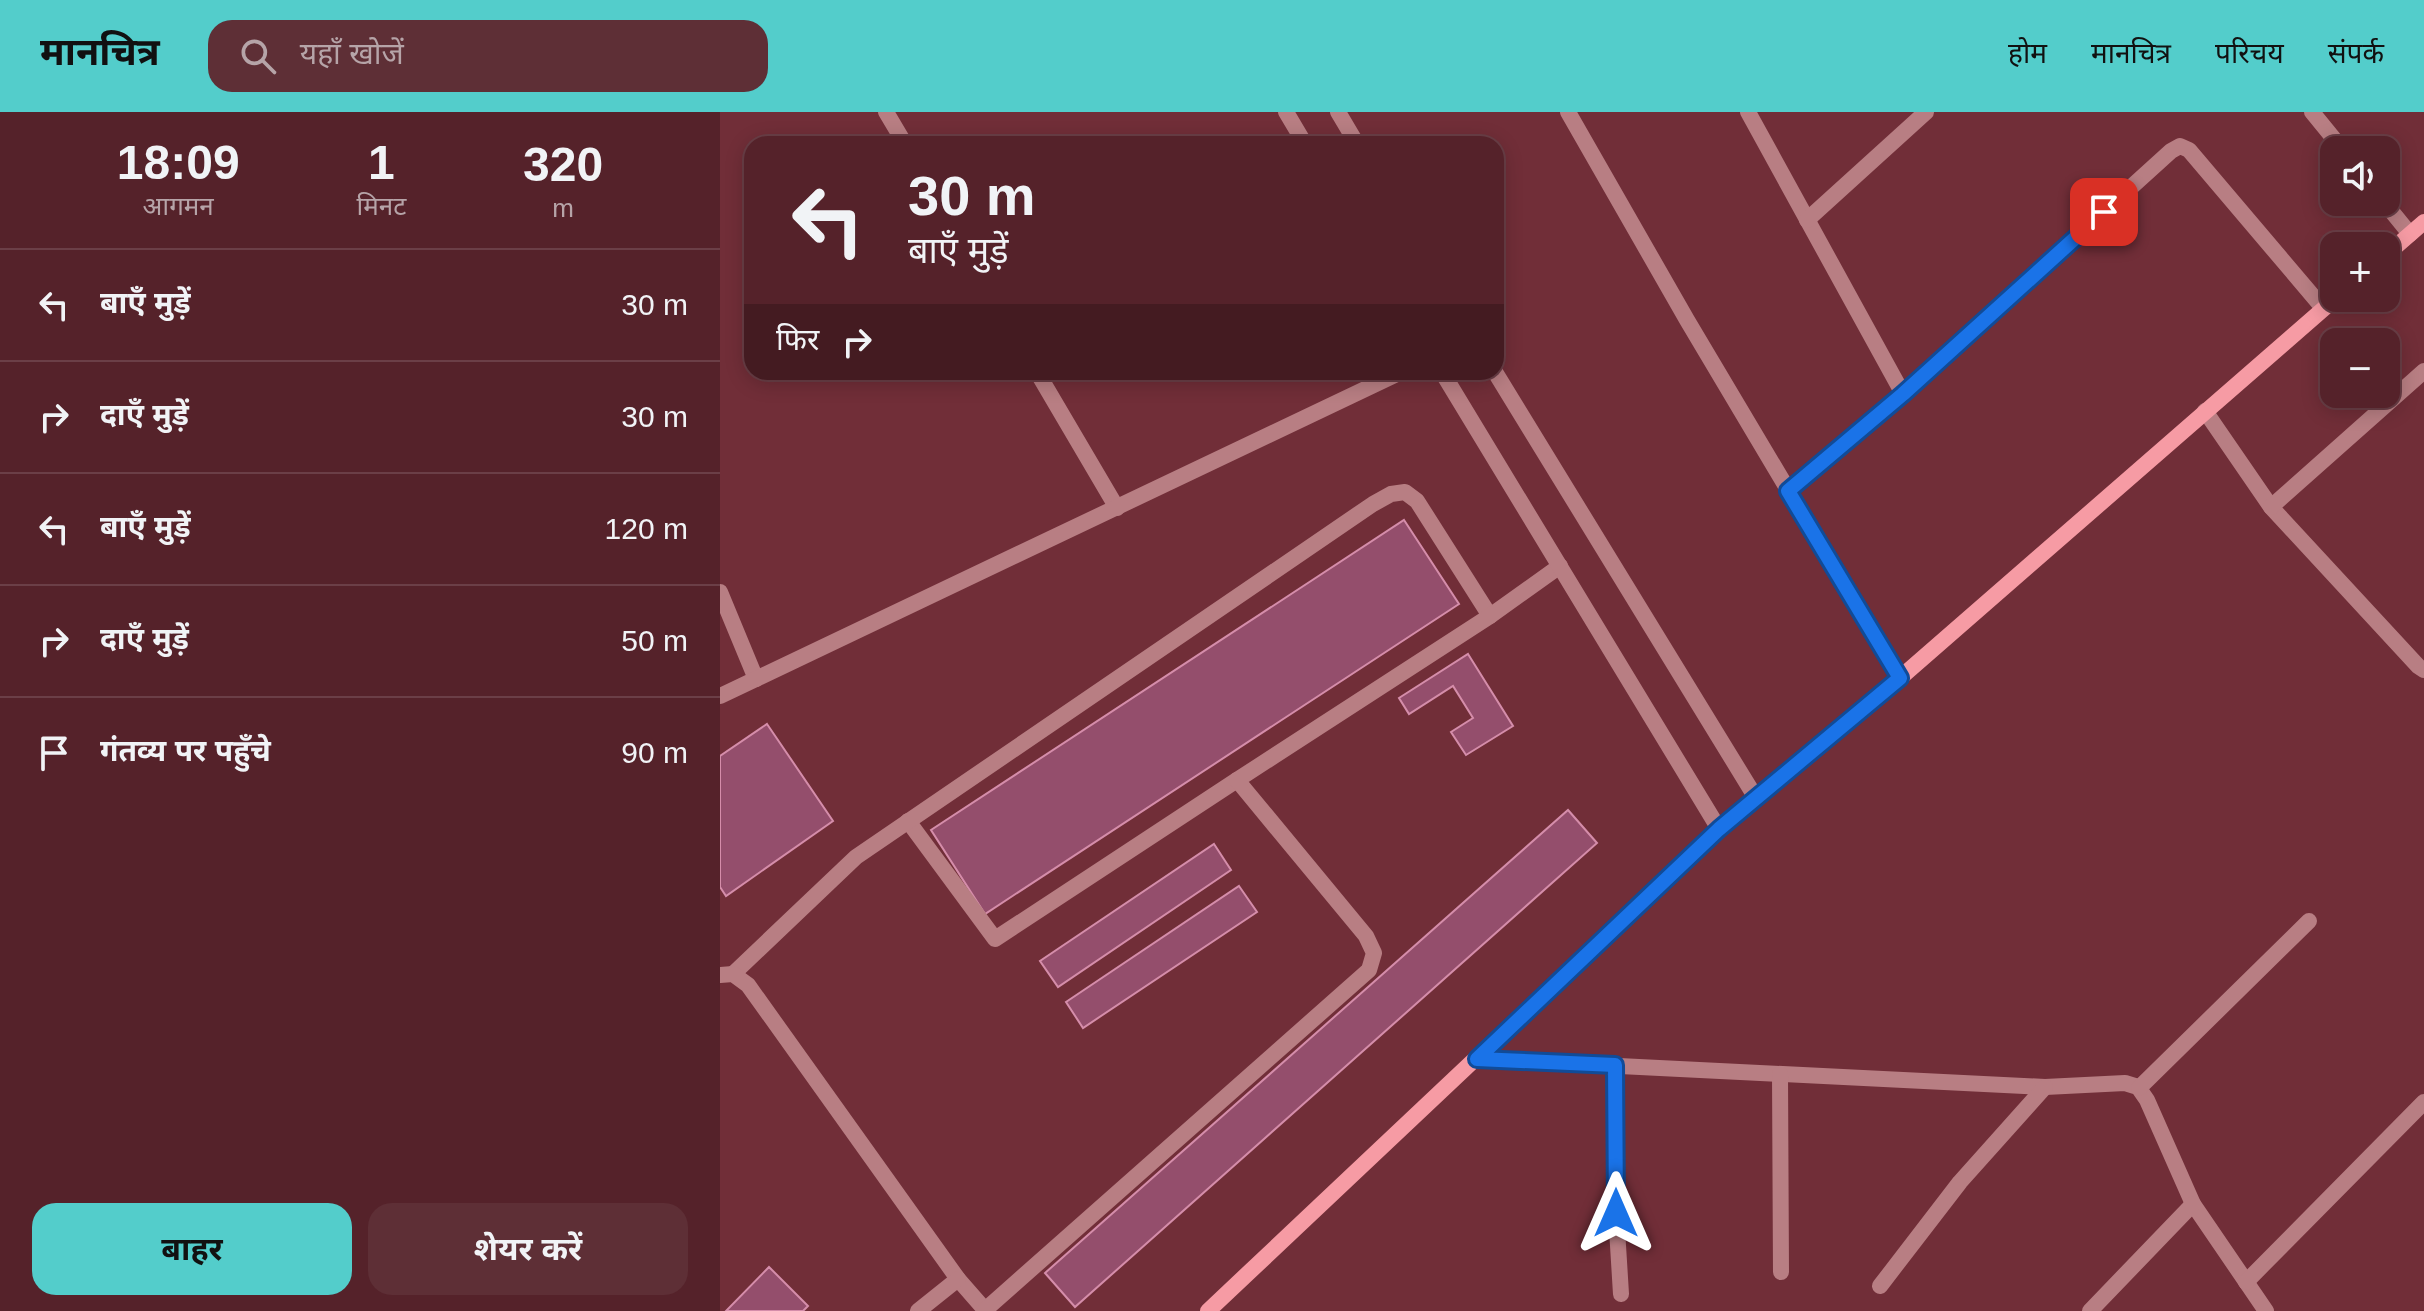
<!DOCTYPE html>
<html lang="hi">
<meta charset="utf-8">
<style>
body{margin:0;font-family:Arial,"Noto Sans Devanagari",sans-serif;background:#5e2f36;color:#f1f3f6;height:100vh;display:flex;flex-direction:column;font-size:30px;white-space:nowrap}
*{box-sizing:border-box;margin:0}
p{font-size:26px;color:#b6a4a8}
.icon{flex:none;width:44px;height:44px;fill:none;stroke:currentColor;stroke-width:2;stroke-linecap:round;stroke-linejoin:round}
.map{position:relative;flex:1;overflow:hidden}
.sheet{display:flex;flex-direction:column;background:#55222a;width:720px}
.sheet>*{flex:none}
.banner{position:absolute;left:24px;top:24px;width:760px;height:244px;border-radius:24px;box-shadow:0 4px 20px #0003,0 0 0 2px #6b3f47;background:#55222a;color:#f1f3f6;overflow:hidden}
.buttons{position:absolute;left:1600px;top:24px;display:grid;gap:16px}
.buttons a{display:grid;place-items:center;width:80px;height:80px;border-radius:16px;background:#55222a;box-shadow:0 4px 20px #0003,0 0 0 2px #6b3f47;font-size:40px}
.pin{position:absolute;display:grid;place-items:center;width:68px;height:68px;color:#fff;margin:-34px;border-radius:16px;box-shadow:0 4px 12px #0006}
.me{position:absolute;width:88px;margin:-44px;rotate:0deg;stroke-linejoin:round;filter:drop-shadow(0 0 6px #0008)}
.turn{display:flex;align-items:center;gap:28px;height:168px;padding:0 32px;font-size:36px}
.turn .icon{width:104px;height:104px;stroke-width:2.5}
.turn b{display:block;font-size:56px;line-height:68px}
.then{display:flex;align-items:center;height:76px;padding:0 32px;background:#0003;gap:16px;font-size:30px}
.eta{display:flex;justify-content:space-evenly;align-items:center;height:136px;text-align:center}
.eta b{font-size:48px;font-weight:700;line-height:56px}
.button{display:flex;gap:16px;margin-top:auto;padding:16px 32px}
.button a{flex:1;height:92px;border-radius:24px;background:#53cdcb;color:#111;font-size:32px;font-weight:700;line-height:92px;text-align:center}
.button a+a{background:#5e2f36;color:#f1f3f6}
ul{padding:0;list-style:none}
li{display:flex;align-items:center;gap:24px;height:112px;padding:0 32px;border-top:2px solid #6b3f47}
li div{flex:1}
li b{display:block;font-size:30px}
li em{font-style:normal}
header{display:flex;align-items:center;gap:48px;box-sizing:border-box;height:112px;padding:0 40px;background:#53cdcb;color:#111}
header strong{font-size:38px}
nav{display:flex;gap:44px;margin-inline-start:auto;font-size:28px}
.search{width:560px;height:72px;background:#5e2f36;display:flex;align-items:center;gap:20px;box-sizing:border-box;padding:0 28px;border-radius:24px;color:#b6a4a8;font-size:30px}
main{display:flex;flex:1;min-height:0}
.map>svg:first-child{display:block}
</style>
<header>
<strong>मानचित्र</strong>
<div class="search"><svg class="icon" aria-label="search" viewBox="0 0 24 24"><circle cx="10" cy="10" r="6"/><path d="M15 15l6 6"/></svg>यहाँ खोजें</div>
<nav><a>होम</a><a>मानचित्र</a><a>परिचय</a><a>संपर्क</a></nav>
</header>
<main>
<section class="sheet">
<div class="eta">
<div><b>18:09</b><p>आगमन</p></div>
<div><b>1</b><p>मिनट</p></div>
<div><b>320</b><p>m</p></div>
</div>
<ul>
<li><svg class="icon" aria-label="left" viewBox="0 0 24 24"><path d="M17 20v-9H6M10 6l-5 5 5 5"/></svg><div><b>बाएँ मुड़ें</b></div><em>30 m</em></li>
<li><svg class="icon" aria-label="right" viewBox="0 0 24 24"><path d="M7 20v-9h11M14 6l5 5-5 5"/></svg><div><b>दाएँ मुड़ें</b></div><em>30 m</em></li>
<li><svg class="icon" aria-label="left" viewBox="0 0 24 24"><path d="M17 20v-9H6M10 6l-5 5 5 5"/></svg><div><b>बाएँ मुड़ें</b></div><em>120 m</em></li>
<li><svg class="icon" aria-label="right" viewBox="0 0 24 24"><path d="M7 20v-9h11M14 6l5 5-5 5"/></svg><div><b>दाएँ मुड़ें</b></div><em>50 m</em></li>
<li><svg class="icon" aria-label="arrive" viewBox="0 0 24 24"><path d="M6 21V4h12l-3 4 3 4H6"/></svg><div><b>गंतव्य पर पहुँचे</b></div><em>90 m</em></li>
</ul>
<div class="button"><a>बाहर</a><a>शेयर करें</a></div>
</section>
<div class="map">
<svg width="1704" height="1199" viewBox="0 0 1704 1199">
<rect width="100%" height="100%" fill="#712e38"/>
<g fill="#944e6c" stroke="#d58daa" stroke-width="2">
<path d="M 684,408 L 739,492 L 265,802 L 211,718 Z"/>
<path d="M 748,542 L 793,614 L 746,643 L 731,620 L 753,606 L 733,574 L 689,602 L 679,586 Z"/>
<path d="M 47,612 L 113,709 L 6,784 L 0,775 L 0,644 Z"/>
<path d="M 848,698 L 877,731 L 355,1195 L 325,1161 Z"/>
<path d="M 494,732 L 511,758 L 338,875 L 320,849 Z"/>
<path d="M 519,774 L 537,800 L 363,916 L 346,890 Z"/>
<path d="M 49,1155 L 88,1194 L 83,1199 L 6,1199 Z"/>
</g>
<g fill="none" stroke-linecap="round" stroke-linejoin="round">
<g stroke="#b87e83" stroke-width="16">
<path d="M 1592,0 L 1623,38"/>
<path d="M 1664,90 L 1690,122"/>
<path d="M 188,709 L 275,827 L 517,668"/>
<path d="M 13,862 L 136,745 L 653,392 L 671,382 L 685,380 L 697,389 L 770,504"/>
<path d="M 0,863 L 13,862 L 28,873 L 238,1167 L 266,1199"/>
<path d="M 265,1198 L 649,858 L 654,841 L 646,824 L 517,668 L 770,504 L 840,454"/>
<path d="M 198,1199 L 238,1167"/>
</g>
<g stroke="#b87e83" stroke-width="16">
<path d="M 166,0 L 185,32"/>
<path d="M 566,0 L 585,32"/>
<path d="M 618,0 L 637,32"/>
<path d="M 848,0 L 967,208 L 1180,566"/>
<path d="M 1028,0 L 1183,282"/>
<path d="M 1087,108 L 1206,0"/>
<path d="M 317,260 L 397,396"/>
<path d="M 722,260 L 999,717"/>
<path d="M 775,260 L 1036,686"/>
<path d="M 1485,299 L 1551,395 L 1698,554 L 1704,558"/>
<path d="M 1068,379 L 1183,282 L 1451,39 L 1460,34 L 1469,38 L 1603,196"/>
<path d="M 1551,395 L 1704,259"/>
<path d="M 0,480 L 36,567"/>
<path d="M 0,584 L 681,260"/>
<path d="M 757,947 L 1325,975 L 1405,971 L 1418,975 L 1427,988 L 1473,1092 L 1546,1199"/>
<path d="M 895,953 L 896,1101 L 901,1182"/>
<path d="M 1060,962 L 1061,1160"/>
<path d="M 1419,976 L 1589,809"/>
<path d="M 1526,1170 L 1704,990"/>
<path d="M 1160,1174 L 1240,1070 L 1325,975"/>
<path d="M 1370,1199 L 1473,1092"/>
</g>
<g stroke="#f69ba4" stroke-width="16">
<path d="M 1666,143 L 1704,110"/>
<path d="M 488,1199 L 999,717 L 1180,566 L 1616,186"/>
</g>
</g>
<g fill="none" stroke-linecap="round" stroke-linejoin="round">
<defs>
<path id="route" d="M 896,1101 L 895,953 L 757,947 L 999,717 L 1180,566 L 1068,379 L 1183,282 L 1384,100"/>
</defs>
<use href="#route" stroke="#114b97" stroke-width="20"/>
<use href="#route" stroke="#1a73e8" stroke-width="14"/>
</g>
</svg>
<div class="buttons">
<a><svg class="icon" aria-label="sound" viewBox="0 0 24 24"><path d="M4 9h4l5-4v14l-5-4H4zM17 9q2 3 0 6"/></svg></a>
<a>+</a>
<a>−</a>
</div>
<div class="pin" style="left:1384px;top:100px;background:#d93025"><svg class="icon" aria-label="arrive" viewBox="0 0 24 24"><path d="M6 21V4h12l-3 4 3 4H6"/></svg></div>
<svg class="me" style="left:896px;top:1101px" viewBox="-20 -20 40 40"><path d="M0-17L14 15 0 8-14 15z" fill="#1a73e8" stroke="#fff" stroke-width="4"/></svg>
<div class="banner">
<div class="turn"><svg class="icon" aria-label="left" viewBox="0 0 24 24"><path d="M17 20v-9H6M10 6l-5 5 5 5"/></svg><div><b>30 m</b>बाएँ मुड़ें</div></div>
<div class="then">फिर<svg class="icon" aria-label="right" viewBox="0 0 24 24"><path d="M7 20v-9h11M14 6l5 5-5 5"/></svg></div>
</div>
</div>
</main>
